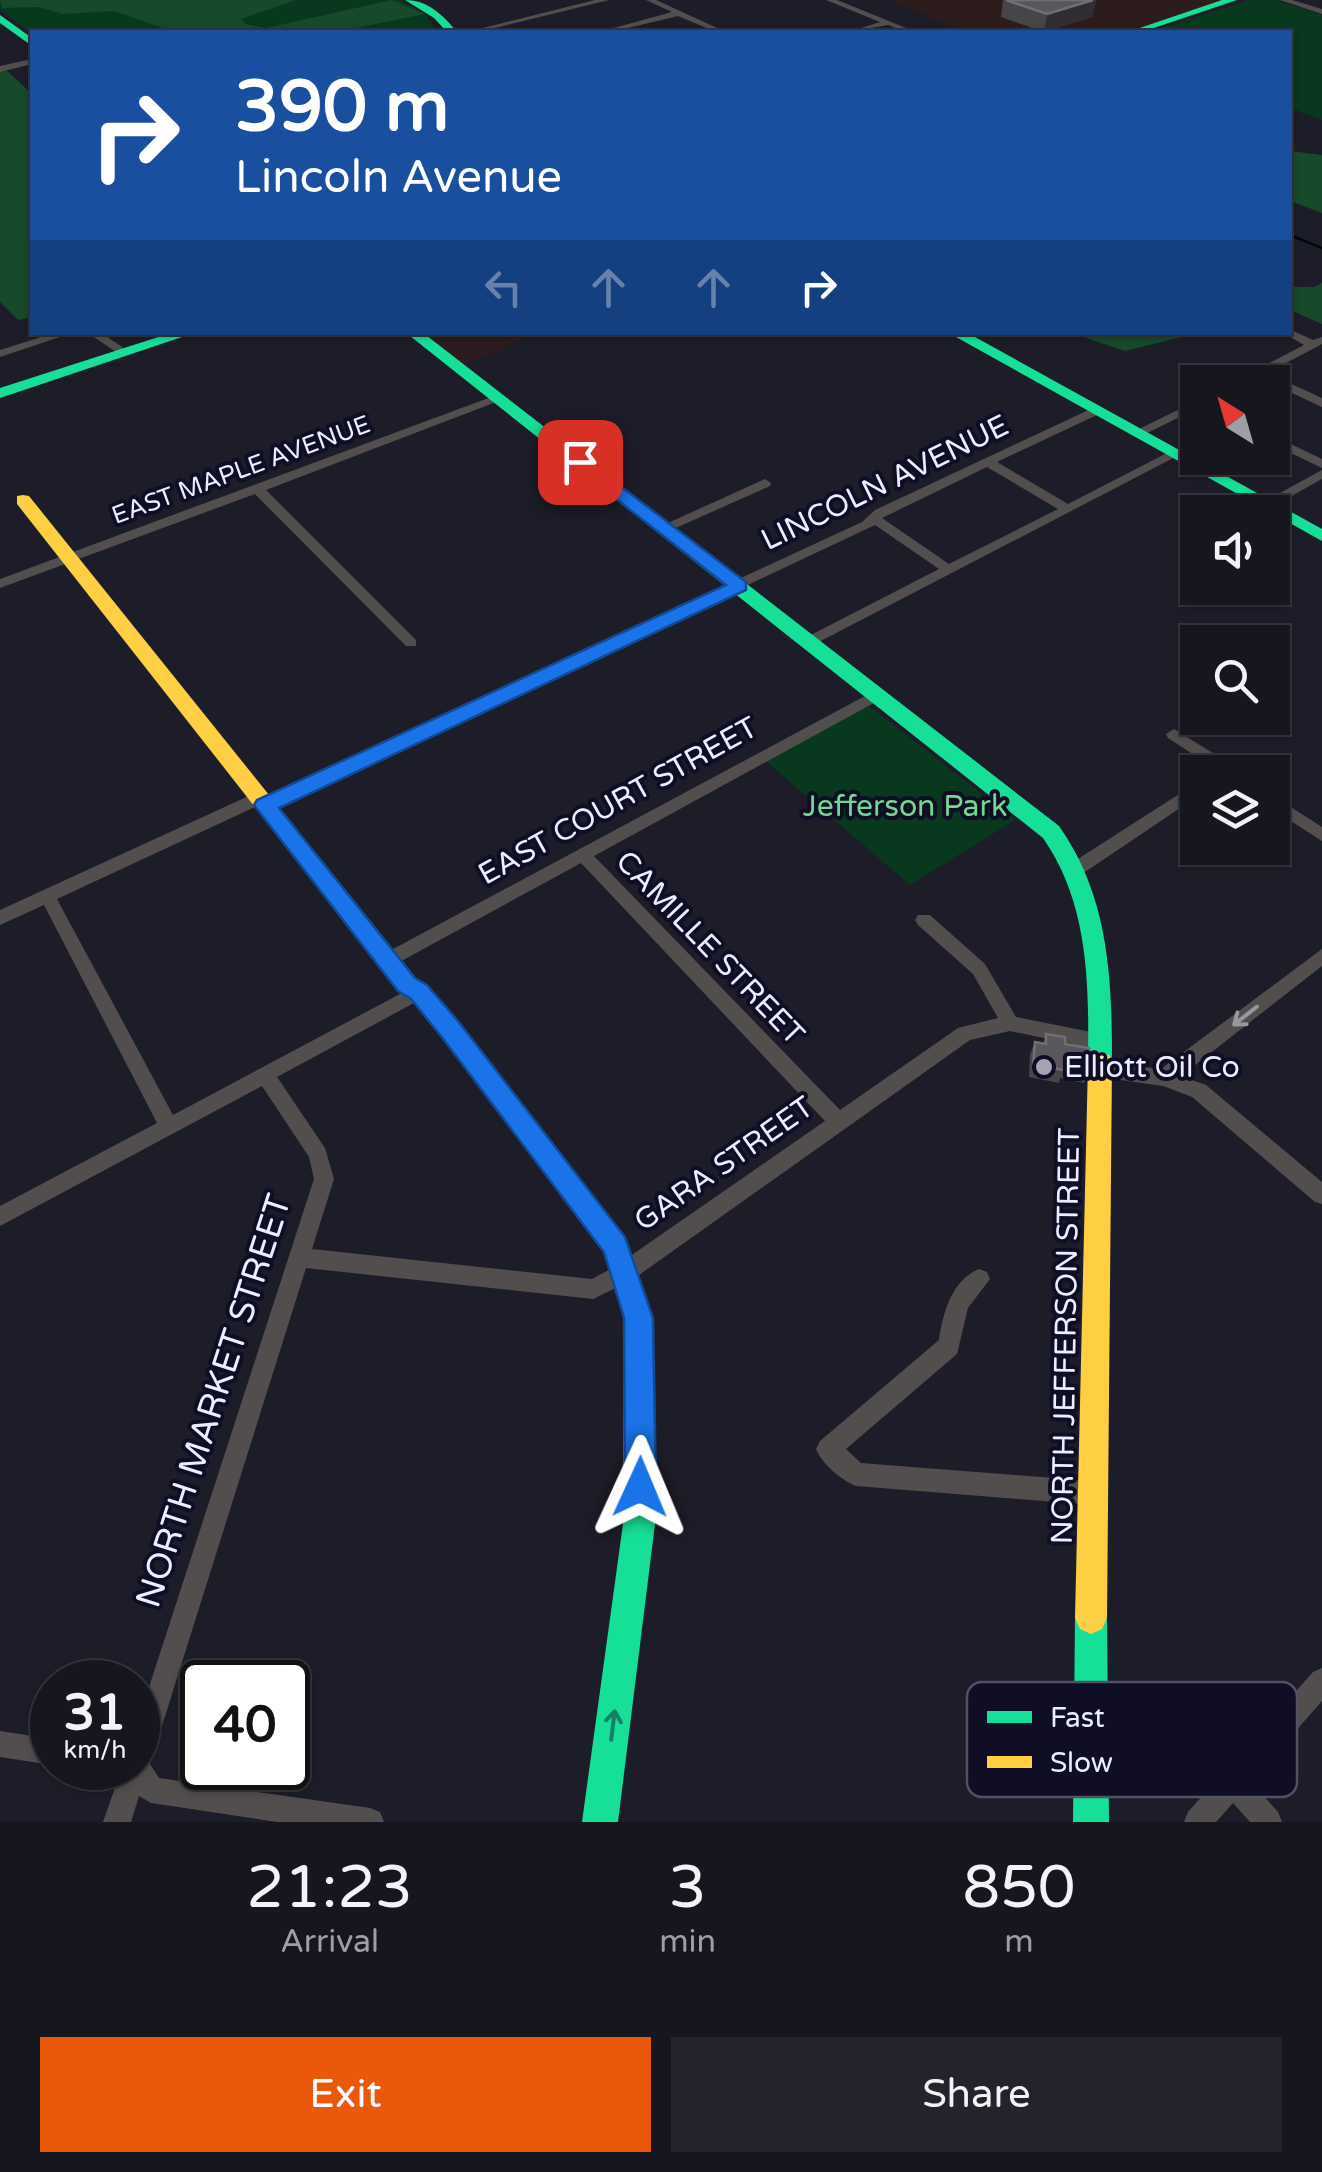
<!DOCTYPE html>
<style>
body{margin:0;font-family:"Varela Round",sans-serif;background:#23232c;color:#f1f3f6;height:100vh;display:flex;flex-direction:column;font-size:38px;white-space:nowrap}
*{box-sizing:border-box;margin:0}
p{font-size:32px;color:#9e9fa4}
.icon{flex:none;width:55px;height:55px;fill:none;stroke:currentColor;stroke-width:2;stroke-linecap:round;stroke-linejoin:round}
.map{position:relative;height:1822px;overflow:hidden}
.drawer{display:flex;flex-direction:column;background:#16161f;flex:1}
.drawer>*{flex:none}
.banner{position:absolute;left:30px;top:30px;width:1262px;height:305px;border-radius:0px;box-shadow:0 2px 8px #0004,0 0 0 2px #35353d;background:#1a4fa0;color:#fff;overflow:hidden}
.needle{width:65px;rotate:323deg}
.tools{position:absolute;left:1180px;top:365px;display:grid;gap:20px}
.tools a{display:grid;place-items:center;width:110px;height:110px;border-radius:0px;background:#16161f;box-shadow:0 2px 8px #0004,0 0 0 2px #35353d;font-size:50px}
.speed{position:absolute;left:30px;top:1660px;display:flex;gap:20px;font-size:50px;font-weight:700;text-align:center}
.speed>*{display:grid;place-content:center;width:130px;height:130px;border-radius:50%;background:#16161f;box-shadow:0 2px 8px #0004,0 0 0 2px #35353d;line-height:1}
.speed small{font-size:25px;font-weight:400}
.speed .limit{border:5px solid #111;border-radius:15px;background:#fff;color:#111}
.pin{position:absolute;display:grid;place-items:center;width:85px;height:85px;color:#fff;margin:-42px;border-radius:20px;box-shadow:0 5px 15px #0006}
.me{position:absolute;width:110px;margin:-55px;rotate:1deg;stroke-linejoin:round;filter:drop-shadow(0 0 8px #0008)}
.turn{display:flex;align-items:center;gap:35px;height:210px;padding:0 40px;font-size:45px}
.turn .icon{width:130px;height:130px;stroke-width:2.5}
.turn b{display:block;font-size:70px;line-height:85px}
.lanes{display:flex;align-items:center;height:95px;padding:0 40px;background:#0003;justify-content:center;gap:50px;direction:ltr}
.lanes .off{opacity:.35}
.eta{display:flex;justify-content:space-evenly;align-items:center;height:170px;text-align:center}
.eta b{font-size:60px;font-weight:600;line-height:70px}
.cta{display:flex;gap:20px;margin-top:auto;padding:20px 40px}
.cta a{flex:1;height:115px;border-radius:0px;background:#ea580c;color:#fff;font-size:40px;font-weight:600;line-height:115px;text-align:center}
.cta a+a{background:#23232c;color:#f1f3f6}
.map>svg:first-child{display:block}
</style>
<div class="map">
<svg width="1322" height="1822" viewBox="0 0 1322 1822">
<rect width="100%" height="100%" fill="#1d1d29"/>
<path fill="#2d1c1f" d="M 412,333 L 532,333 L 499,351 L 457,367 Z"/>
<path fill="#2d1c1c" d="M 889,0 L 1228,0 L 1129,32 L 968,32 Z"/>
<g fill="#08381e">
<path d="M 0,0 L 400,0 L 425,14 L 438,32 L 32,34 L 0,10 Z"/>
<path d="M 1248,0 L 1276,0 L 1322,15 L 1322,120 L 1290,108 L 1290,32 L 1149,32 Z"/>
<path d="M 868,705 L 1015,820 L 910,885 L 766,761 Z"/>
</g>
<g fill="#17492b">
<path d="M 0,0 L 296,0 L 241,19 L 246,24 L 266,28 L 392,0 L 425,14 L 336,32 L 220,32 L 219,29 L 171,31 L 114,11 L 63,14 L 39,7 L 2,8 Z"/>
<path d="M 4,68 L 32,94 L 32,317 L 18,320 L 0,302 L 0,69 Z"/>
<path d="M 1290,151 L 1322,155 L 1322,213 L 1290,201 Z"/>
<path d="M 1322,283 L 1322,324 L 1290,310 L 1290,287 L 1314,287 Z"/>
<path d="M 1072,333 L 1198,333 L 1125,351 Z"/>
</g>
<g fill="none" stroke-linecap="round" stroke-linejoin="round">
<path stroke="#03080a" stroke-width="2.5" d="M 1290,235 L 1322,248"/>
<g fill="#534e4e" fill-rule="evenodd">
<path d="M 595,0 L 609,0 L 479,32 L 467,32 Z"/>
<path d="M 646,0 L 656,0 L 726,32 L 716,32 L 678,16 L 611,32 L 599,32 L 672,12 Z"/>
<path d="M 826,0 L 837,0 L 916,32 L 906,32 L 888,25 L 849,32 L 880,22 Z"/>
<path d="M 1280,0 L 1292,0 L 1322,9 L 1322,14 Z"/>
<path d="M 32,59 L 32,64 L 0,72 L 0,66 Z"/>
<path d="M 1291,330 L 1313,340 L 1322,337 L 1322,344 L 1267,373 L 1322,398 L 1322,407 L 1258,377 L 1247,382 L 1233,382 L 1304,345 L 1282,332 L 1290,332 Z"/>
<path d="M 57,332 L 75,332 L 0,357 L 0,350 Z"/>
<path d="M 86,332 L 100,332 L 131,353 L 121,355 Z"/>
<path d="M 494,396 L 504,399 L 266,490 L 416,640 L 416,646 L 406,646 L 255,494 L 0,588 L 0,579 Z"/>
<path d="M 1198,400 L 1198,408 L 1139,437 L 1129,434 Z"/>
<path d="M 1095,407 L 1099,408 L 1099,414 L 997,462 L 1068,504 L 1169,452 L 1179,455 L 815,644 L 805,644 L 805,638 L 939,569 L 875,525 L 271,809 L 265,811 L 257,806 L 57,899 L 173,1115 L 413,987 L 425,987 L 428,992 L 425,997 L 277,1077 L 325,1148 L 334,1179 L 312,1249 L 592,1279 L 616,1266 L 825,1121 L 581,863 L 394,965 L 382,965 L 379,960 L 382,955 L 878,689 L 883,690 L 886,694 L 883,698 L 594,856 L 840,1110 L 958,1028 L 998,1018 L 973,974 L 918,925 L 915,920 L 918,915 L 930,915 L 985,964 L 1016,1017 L 1101,1034 L 1108,1036 L 1110,1042 L 1108,1048 L 1101,1050 L 1010,1031 L 970,1040 L 632,1280 L 593,1299 L 306,1268 L 150,1764 L 159,1778 L 370,1808 L 380,1812 L 384,1822 L 277,1822 L 151,1803 L 139,1796 L 131,1822 L 103,1822 L 122,1768 L 138,1768 L 138,1721 L 314,1179 L 309,1157 L 262,1086 L 0,1226 L 0,1206 L 157,1123 L 44,905 L 0,925 L 0,910 L 253,794 L 259,792 L 267,797 L 862,522 L 875,510 ZM 987,467 L 1058,509 L 949,564 L 882,518 Z"/>
<path d="M 1272,435 L 1322,459 L 1322,468 L 1272,444 Z"/>
<path d="M 1322,470 L 1322,479 L 1270,508 L 1265,509 L 1258,505 Z"/>
<path d="M 765,479 L 771,483 L 770,486 L 669,531 L 659,531 L 657,528 Z"/>
<path d="M 1174,729 L 1237,768 L 1239,772 L 1220,772 L 1168,738 L 1166,734 Z"/>
<path d="M 1198,782 L 1198,796 L 1079,876 L 1067,876 L 1064,871 L 1067,866 Z"/>
<path d="M 1272,795 L 1322,827 L 1322,841 L 1272,809 Z"/>
<path d="M 1322,949 L 1322,966 L 1181,1076 L 1206,1085 L 1322,1182 L 1322,1204 L 1315,1202 L 1192,1097 L 1163,1086 L 1093,1076 L 1090,1070 L 1093,1064 L 1100,1062 L 1161,1069 Z"/>
<path d="M 979,1269 L 987,1272 L 990,1279 L 968,1308 L 957,1354 L 846,1449 L 861,1463 L 1093,1481 L 1101,1485 L 1105,1493 L 1101,1501 L 1093,1505 L 856,1486 C 841,1480 822,1464 816,1449 L 820,1441 L 939,1340 C 943,1313 951,1281 979,1269 Z"/>
<path d="M 1322,1668 L 1322,1701 L 1251,1782 L 1278,1812 L 1282,1822 L 1250,1822 L 1233,1803 L 1216,1822 L 1184,1822 L 1188,1812 L 1313,1672 Z"/>
<path d="M 0,1731 L 52,1739 L 52,1765 L 0,1757 Z"/>
</g>
<g fill="#16e098" fill-rule="evenodd">
<path d="M 405,0 C 428,0 443,15 457,32 L 447,32 L 434,18 Z"/>
<path d="M 1222,0 L 1237,0 L 1142,32 L 1128,32 Z"/>
<path d="M 0,15 L 32,38 L 32,46 L 0,23 Z"/>
<path d="M 174,332 L 197,332 L 0,398 L 0,388 Z"/>
<path d="M 405,332 L 422,332 L 1059,826 C 1109,897 1112,978 1112,1062 L 1109,1069 L 1100,1072 L 1091,1069 L 1088,1062 C 1089,984 1089,904 1043,838 Z"/>
<path d="M 947,332 L 966,332 L 1322,529 L 1322,541 Z"/>
<path d="M 343,894 L 351,897 L 415,977 L 427,985 L 459,1022 L 625,1237 L 652,1318 L 655,1524 L 618,1822 L 582,1822 L 623,1524 L 624,1318 L 603,1252 L 441,1036 L 411,999 L 399,991 L 335,909 L 332,903 L 335,897 Z"/>
<path d="M 1091,1602 L 1102,1607 L 1107,1618 L 1109,1822 L 1073,1822 L 1075,1618 L 1080,1607 Z"/>
</g>
<g fill="#ffcf43" fill-rule="evenodd">
<path d="M 23,495 L 29,496 L 351,897 L 354,903 L 351,909 L 335,909 L 17,504 L 17,496 Z"/>
<path d="M 1100,1052 L 1109,1055 L 1112,1062 L 1107,1618 L 1102,1629 L 1091,1634 L 1080,1629 L 1075,1618 L 1088,1062 L 1091,1055 Z"/>
</g>
</g>
<g fill="#484548">
<path d="M 1003,0 L 1096,0 L 1092,17 L 1044,32 L 1001,17 Z"/>
<path d="M 1046,1034 L 1065,1044 L 1089,1070 L 1084,1083 L 1060,1078 L 1059,1083 L 1029,1077 L 1030,1054 L 1035,1042 L 1043,1043 Z"/>
</g>
<path fill="#302d33" d="M 1093,0 L 1096,0 L 1092,17 L 1044,32 L 1047,14 Z"/>
<g fill="#5a575b" stroke="#716e75" stroke-width="2.5">
<path d="M 1006,0 L 1093,0 L 1047,14 Z"/>
<path d="M 1046,1034 L 1065,1037 L 1065,1044 L 1089,1048 L 1089,1070 L 1064,1066 L 1064,1070 L 1033,1065 L 1035,1042 L 1046,1044 Z"/>
</g>
<defs><path id="oneway-shaft" d="M-6 0H5M1.5-3L5.5 0L1.5 3" fill="none" stroke-width="1.6" stroke-linecap="round" stroke-linejoin="round" transform="scale(2.5)"/></defs>
<use stroke="#98969e" href="#oneway-shaft" transform="translate(1245 1016) rotate(142)"/>
<use stroke="#138264" href="#oneway-shaft" transform="translate(613 1725) rotate(-83)"/>
<path fill="#1a73e8" stroke="#114b97" stroke-width="2.5" d="M 574,459 L 585,459 L 746,582 L 746,590 L 279,808 L 415,978 L 427,985 L 458,1021 L 625,1237 L 653,1318 L 656,1487 L 651,1498 L 640,1502 L 630,1498 L 625,1487 L 624,1318 L 604,1252 L 441,1036 L 411,999 L 398,991 L 254,805 L 257,800 L 726,585 L 574,466 Z"/>
<circle fill="#a4a4b4" stroke="#100e25" stroke-width="4" cx="1044" cy="1067" r="10"/>
<g text-anchor="middle" dominant-baseline="central" stroke-width="8" stroke-linejoin="round" paint-order="stroke">
<g font-size="25" fill="#ecedff" stroke="#100e25">
<text transform="translate(241 470) rotate(-20)">EAST MAPLE AVENUE</text>
</g>
<g font-size="30" fill="#ecedff" stroke="#100e25">
<text transform="translate(885 483) rotate(-26)">LINCOLN AVENUE</text>
<text transform="translate(618 801) rotate(-29)">EAST COURT STREET</text>
<text transform="translate(710 948) rotate(46)">CAMILLE STREET</text>
<text transform="translate(724 1164) rotate(-35)">GARA STREET</text>
<text transform="translate(1066 1336) rotate(-89)">NORTH JEFFERSON STREET</text>
</g>
<g font-size="30" fill="#73d791" stroke="#100e25">
<text x="905" y="806">Jefferson Park</text>
</g>
<g font-size="30" fill="#ecedff" stroke="#100e25" text-anchor="start">
<text x="1064" y="1067">Elliott Oil Co</text>
</g>
<g font-size="35" fill="#ecedff" stroke="#100e25">
<text transform="translate(214 1401) rotate(-72)">NORTH MARKET STREET</text>
</g>
</g>
<rect x="967" y="1682" width="330" height="115" rx="15" fill="#100e25" stroke="#525166" stroke-width="2.5"/>
<rect x="987" y="1711" width="45" height="12" fill="#16e098"/>
<rect x="987" y="1756" width="45" height="12" fill="#ffcf43"/>
<g font-size="28" fill="#ecedff">
<text x="1050" y="1727">Fast</text>
<text x="1050" y="1772">Slow</text>
</g>
</svg>
<div class="tools">
<a><svg class="needle" viewBox="-14 -14 28 28"><path d="M0-13l5 13h-10z" fill="#e53935"/><path d="M0 13l5-13h-10z" fill="#9e9fa4"/></svg></a>
<a><svg class="icon" aria-label="sound" viewBox="0 0 24 24"><path d="M4 9h4l5-4v14l-5-4H4zM17 9q2 3 0 6"/></svg></a>
<a><svg class="icon" aria-label="search" viewBox="0 0 24 24"><circle cx="10" cy="10" r="6"/><path d="M15 15l6 6"/></svg></a>
<a><svg class="icon" aria-label="layers" viewBox="0 0 24 24"><path d="M12 4l9 5-9 5-9-5zM3 14l9 5 9-5"/></svg></a>
</div>
<div class="speed"><div>31<small>km/h</small></div><div class="limit">40</div></div>
<div class="pin" style="left:580px;top:462px;background:#d93025"><svg class="icon" aria-label="arrive" viewBox="0 0 24 24"><path d="M6 21V4h12l-3 4 3 4H6"/></svg></div>
<svg class="me" style="left:640px;top:1487px" viewBox="-20 -20 40 40"><path d="M0-17L14 15 0 8-14 15z" fill="#1a73e8" stroke="#fff" stroke-width="4"/></svg>
<div class="banner">
<div class="turn"><svg class="icon" aria-label="right" viewBox="0 0 24 24"><path d="M7 20v-9h11M14 6l5 5-5 5"/></svg><div><b>390 m</b>Lincoln Avenue</div></div>
<div class="lanes"><svg class="icon off" aria-label="left" viewBox="0 0 24 24"><path d="M17 20v-9H6M10 6l-5 5 5 5"/></svg><svg class="icon off" aria-label="ahead" viewBox="0 0 24 24"><path d="M12 20V5M6 11l6-6 6 6"/></svg><svg class="icon off" aria-label="ahead" viewBox="0 0 24 24"><path d="M12 20V5M6 11l6-6 6 6"/></svg><svg class="icon" aria-label="right" viewBox="0 0 24 24"><path d="M7 20v-9h11M14 6l5 5-5 5"/></svg></div>
</div>
</div>
<section class="drawer">
<div class="eta">
<div><b>21:23</b><p>Arrival</p></div>
<div><b>3</b><p>min</p></div>
<div><b>850</b><p>m</p></div>
</div>
<div class="cta"><a>Exit</a><a>Share</a></div>
</section>
